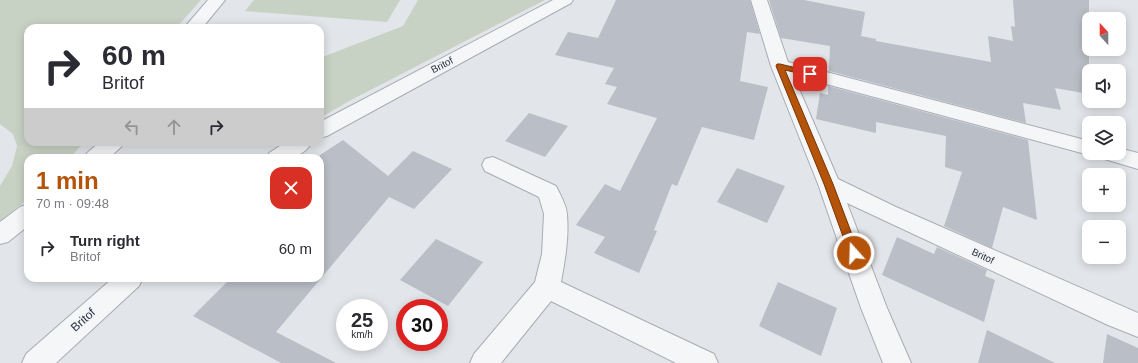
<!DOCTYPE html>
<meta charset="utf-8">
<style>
body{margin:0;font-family:Arial,sans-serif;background:#f7f7f7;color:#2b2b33;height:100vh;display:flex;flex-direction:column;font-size:15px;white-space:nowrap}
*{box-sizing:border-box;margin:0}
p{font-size:13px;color:#7c7c81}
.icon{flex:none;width:22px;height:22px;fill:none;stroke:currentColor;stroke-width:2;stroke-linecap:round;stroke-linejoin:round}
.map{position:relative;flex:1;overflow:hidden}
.side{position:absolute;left:24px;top:154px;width:300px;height:128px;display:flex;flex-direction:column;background:#fff;border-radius:12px;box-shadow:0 2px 10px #0003}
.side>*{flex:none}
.banner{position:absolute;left:24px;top:24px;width:300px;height:122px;border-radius:12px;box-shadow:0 2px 10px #0003;background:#fff;color:#2b2b33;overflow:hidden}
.needle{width:26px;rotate:339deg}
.fabs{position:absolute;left:1082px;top:12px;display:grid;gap:8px}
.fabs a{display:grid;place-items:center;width:44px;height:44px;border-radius:8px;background:#fff;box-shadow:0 2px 10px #0003;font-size:20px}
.speed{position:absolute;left:336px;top:299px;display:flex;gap:8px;font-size:20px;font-weight:700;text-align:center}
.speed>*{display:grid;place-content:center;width:52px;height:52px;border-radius:50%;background:#fff;box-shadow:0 2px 10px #0003;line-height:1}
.speed small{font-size:10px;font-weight:400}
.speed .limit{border:6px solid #d22;background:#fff;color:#111}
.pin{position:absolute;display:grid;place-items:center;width:34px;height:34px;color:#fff;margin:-17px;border-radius:8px;box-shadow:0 2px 6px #0006}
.me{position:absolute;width:44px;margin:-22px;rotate:340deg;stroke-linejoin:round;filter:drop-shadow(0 0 3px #0008)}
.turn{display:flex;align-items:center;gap:14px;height:84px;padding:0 12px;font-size:18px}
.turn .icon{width:52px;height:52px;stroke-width:2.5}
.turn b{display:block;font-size:28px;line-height:34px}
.lanes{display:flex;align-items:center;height:38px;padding:0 12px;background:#0003;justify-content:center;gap:20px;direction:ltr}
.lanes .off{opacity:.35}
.round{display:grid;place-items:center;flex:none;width:42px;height:42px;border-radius:12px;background:#f7f7f7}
.overview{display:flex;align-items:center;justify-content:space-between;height:68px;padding:0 12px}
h1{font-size:24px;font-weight:600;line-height:30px;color:#b45309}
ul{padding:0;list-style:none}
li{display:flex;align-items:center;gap:12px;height:52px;padding:0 12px}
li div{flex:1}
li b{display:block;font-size:15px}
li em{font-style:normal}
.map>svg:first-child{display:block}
</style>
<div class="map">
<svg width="1138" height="363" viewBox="0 0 1138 363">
<rect width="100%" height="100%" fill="#e2e5e9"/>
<g fill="#c7d2c4">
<path d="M 0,0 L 201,0 L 176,28 L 28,28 L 28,142 L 84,142 L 70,158 L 28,158 L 28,199 L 0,221 L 0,186 L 12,166 L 17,146 L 13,134 L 0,124 Z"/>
<path d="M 254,0 L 400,0 L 387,22 L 245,11 Z"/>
<path d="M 418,0 L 545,0 L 351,100 L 320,118 L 320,58 L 403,26 Z"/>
</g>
<g fill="#babec6">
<path d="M 616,0 L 750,0 L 760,34 L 747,32 L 740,81 L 768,87 L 754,140 L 702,127 L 677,186 L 672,184 L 654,230 L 657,231 L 639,273 L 594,253 L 605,237 L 576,225 L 605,184 L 620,191 L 657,118 L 607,104 L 617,87 L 605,84 L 614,68 L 555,55 L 568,32 L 598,38 Z"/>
<path d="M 769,0 L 804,0 L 865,12 L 861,36 L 876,39 L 876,41 L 991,62 L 988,36 L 1013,41 L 1011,26 L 1015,27 L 1013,0 L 1089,0 L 1089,94 L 1055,88 L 1061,110 L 1023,103 L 1026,123 L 829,71 L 830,46 L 781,38 Z"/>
<path d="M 828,86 L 1028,140 L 1037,220 L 1003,207 L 992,248 L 944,226 L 962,172 L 945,167 L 946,136 L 876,122 L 876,133 L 816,119 L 820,93 L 828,95 Z"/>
<path d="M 529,113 L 568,126 L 545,157 L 505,141 Z"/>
<path d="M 343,140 L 388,176 L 413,151 L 452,169 L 414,209 L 389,197 L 276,332 L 336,363 L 281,363 L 193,316 L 231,278 L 320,278 L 320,155 Z"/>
<path d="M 737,168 L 785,186 L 767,223 L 717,202 Z"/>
<path d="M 897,237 L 934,254 L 937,247 L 987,270 L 985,276 L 995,280 L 984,322 L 882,275 Z"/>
<path d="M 436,239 L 483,262 L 448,306 L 400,280 Z"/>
<path d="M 778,282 L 837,308 L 821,356 L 759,326 Z"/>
<path d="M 987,330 L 1055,363 L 978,363 Z"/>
<path d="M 1107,334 L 1138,348 L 1138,363 L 1103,363 Z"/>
</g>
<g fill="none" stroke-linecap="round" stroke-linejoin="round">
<defs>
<g id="minor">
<path d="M 208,0 L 225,0 L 202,28 L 184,28 Z"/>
<path d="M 553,0 L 573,0 L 571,3 L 327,136 L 320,138 L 320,122 Z"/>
<path d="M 751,0 L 767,0 L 788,62 L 1089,141 L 1089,153 L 1097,153 L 1089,155 L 793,75 L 838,179 L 896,207 L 1138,313 L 1138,337 L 1108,325 L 847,203 L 887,308 L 911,363 L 883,363 L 861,308 L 818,184 L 771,66 Z"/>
<path d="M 100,142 L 124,142 L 121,147 L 109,158 L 84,158 L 87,153 Z"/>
<path d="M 286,142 L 312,142 C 302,160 285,158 266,158 L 269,153 Z"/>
<path d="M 1119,148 L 1138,153 L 1138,169 L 1101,158 L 1097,153 L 1119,153 Z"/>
<path d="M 493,157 L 556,186 C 560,194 567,206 567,215 C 569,238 565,260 561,282 L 714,354 L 718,363 L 676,363 L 551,301 L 501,363 L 470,363 L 474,354 L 535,282 L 542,254 L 544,214 L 539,197 L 485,171 L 482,165 L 485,159 Z"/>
<path d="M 28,204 L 28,226 L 8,242 L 0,244 L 0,222 L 20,207 Z"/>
<path d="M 113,278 L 143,278 L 139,286 L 56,363 L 22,363 L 26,354 Z"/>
</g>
</defs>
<use href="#minor" stroke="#a8acb3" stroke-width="2"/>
<use href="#minor" fill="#f5f6f8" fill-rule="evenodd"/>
</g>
<path fill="#b45309" stroke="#753606" d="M 777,64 L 780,64 L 813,72 L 814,74 L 810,76 L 785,70 L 833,184 L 859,253 L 857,256 L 854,257 L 850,256 L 849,253 L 824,184 L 776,66 Z"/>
<g text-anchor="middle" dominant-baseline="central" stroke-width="4" stroke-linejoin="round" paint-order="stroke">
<g font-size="10" fill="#2c3340" stroke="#f2f4f7">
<text transform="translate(442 65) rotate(-28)">Britof</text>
<text transform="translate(983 256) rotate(25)">Britof</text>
</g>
<g font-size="12" fill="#2c3340" stroke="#f2f4f7">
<text transform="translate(83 320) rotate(-42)">Britof</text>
</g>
</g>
</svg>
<div class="fabs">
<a><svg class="needle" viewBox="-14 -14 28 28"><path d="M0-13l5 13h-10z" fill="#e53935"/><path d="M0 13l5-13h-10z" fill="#7c7c81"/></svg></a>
<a><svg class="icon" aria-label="sound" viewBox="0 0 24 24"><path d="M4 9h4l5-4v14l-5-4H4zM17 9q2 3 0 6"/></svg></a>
<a><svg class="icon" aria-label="layers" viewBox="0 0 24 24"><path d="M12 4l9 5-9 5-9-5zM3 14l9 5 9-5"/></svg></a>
<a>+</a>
<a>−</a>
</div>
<div class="speed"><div>25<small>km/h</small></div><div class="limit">30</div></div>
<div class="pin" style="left:810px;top:74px;background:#d93025"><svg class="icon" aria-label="arrive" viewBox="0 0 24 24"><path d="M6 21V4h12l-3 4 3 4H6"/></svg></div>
<svg class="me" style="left:854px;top:253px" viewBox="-20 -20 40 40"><circle r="17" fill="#b45309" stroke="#fff" stroke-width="3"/><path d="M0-11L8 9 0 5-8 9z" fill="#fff"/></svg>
<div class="banner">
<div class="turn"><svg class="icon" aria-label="right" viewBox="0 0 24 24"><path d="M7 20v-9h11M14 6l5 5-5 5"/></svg><div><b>60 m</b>Britof</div></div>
<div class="lanes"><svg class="icon off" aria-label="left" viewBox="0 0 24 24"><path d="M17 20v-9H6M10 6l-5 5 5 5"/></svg><svg class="icon off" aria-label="ahead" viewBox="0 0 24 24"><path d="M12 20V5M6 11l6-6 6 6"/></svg><svg class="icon" aria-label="right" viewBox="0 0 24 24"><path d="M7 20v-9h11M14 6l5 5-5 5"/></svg></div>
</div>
<section class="side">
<div class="overview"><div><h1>1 min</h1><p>70 m · 09:48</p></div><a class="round" style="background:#d93025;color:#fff"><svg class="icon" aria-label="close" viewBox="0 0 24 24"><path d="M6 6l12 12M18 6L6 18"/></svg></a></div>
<ul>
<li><svg class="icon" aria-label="right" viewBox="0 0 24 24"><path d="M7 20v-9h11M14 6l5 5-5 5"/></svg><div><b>Turn right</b><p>Britof</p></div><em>60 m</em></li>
</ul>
</section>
</div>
